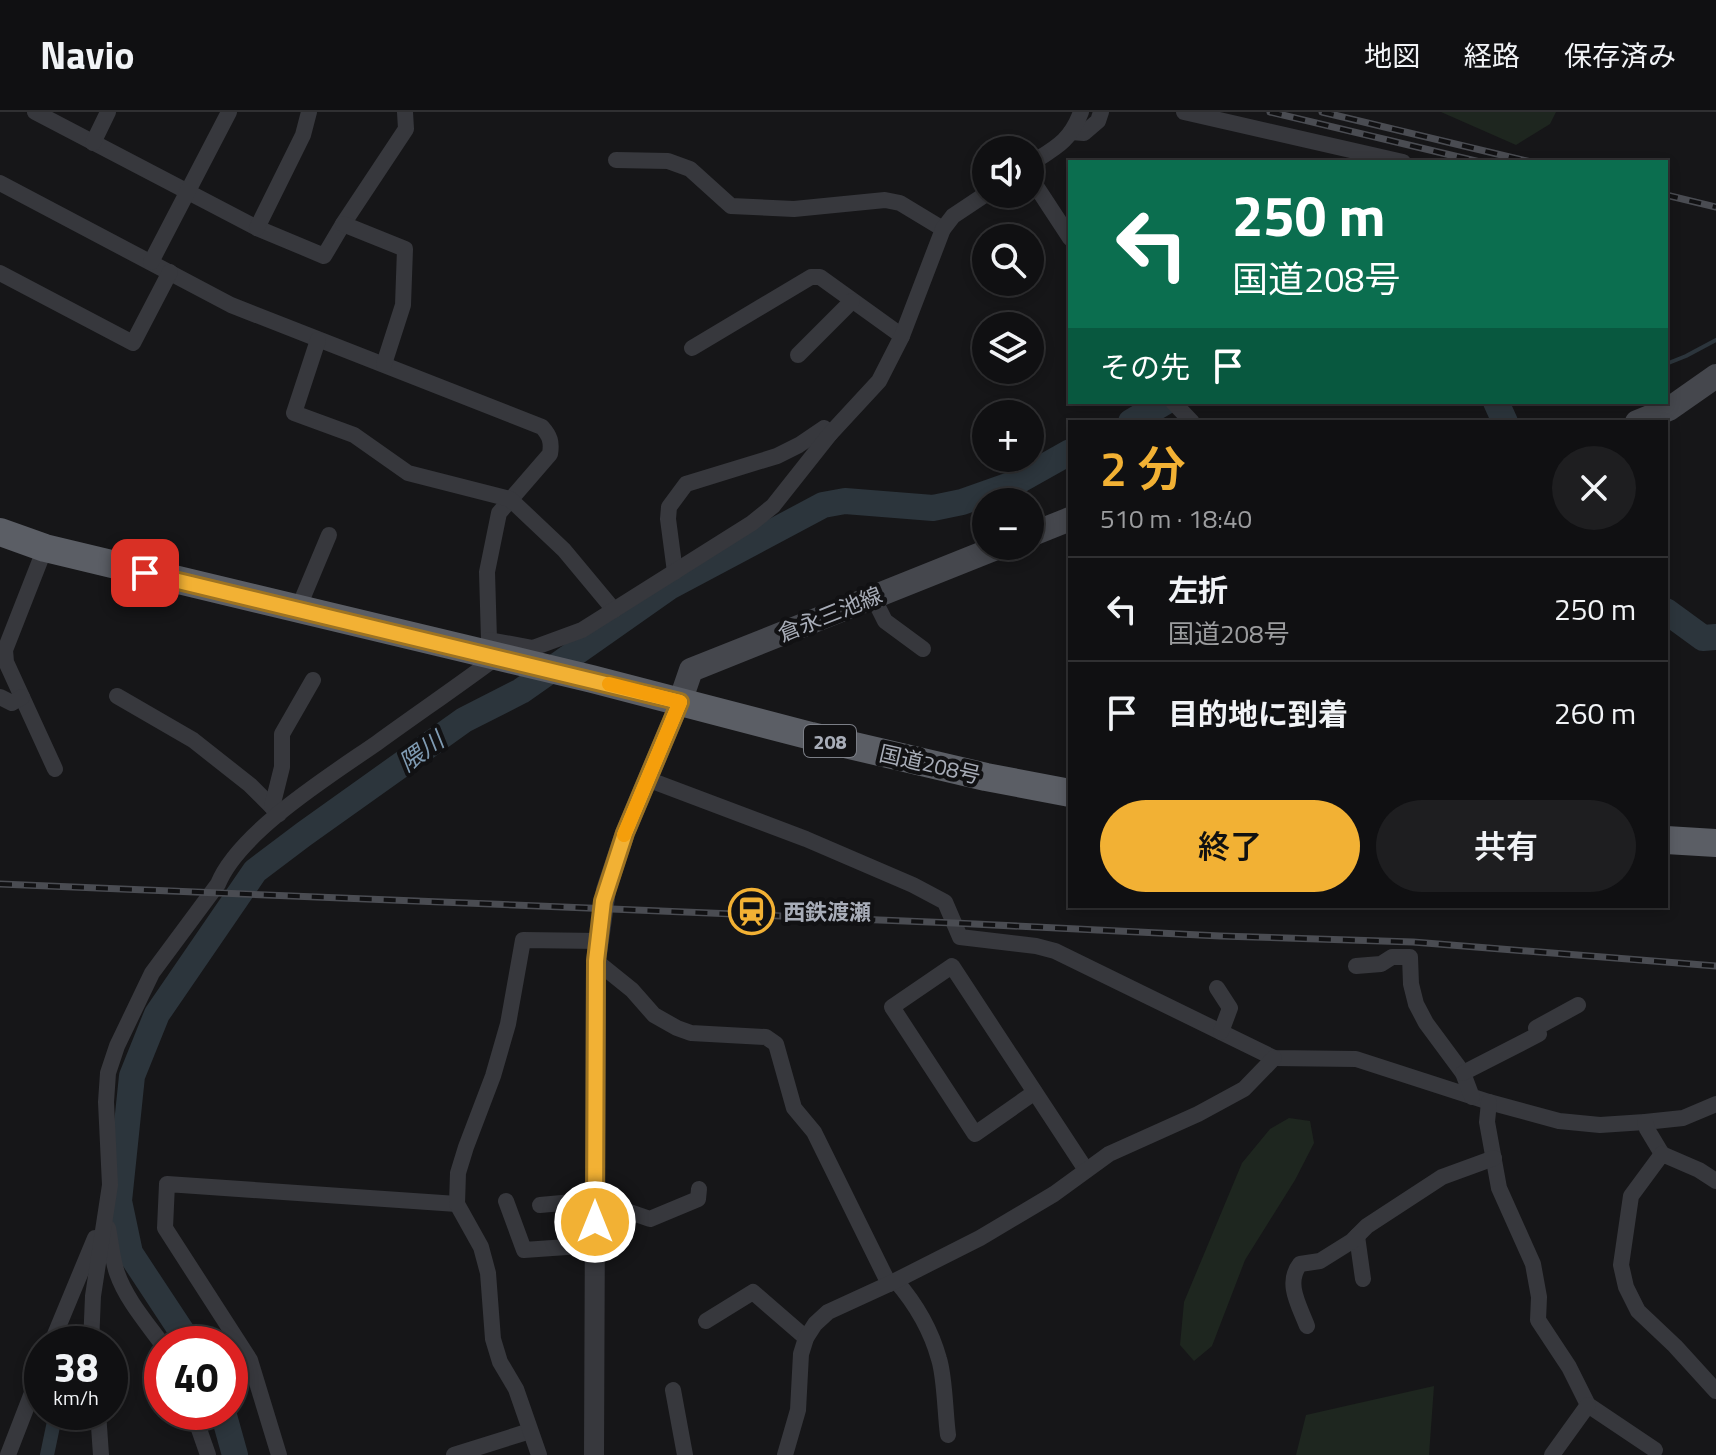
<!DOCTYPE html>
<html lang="ja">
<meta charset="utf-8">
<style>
body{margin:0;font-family:"Titillium Web","Noto Sans JP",sans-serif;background:#1e1e20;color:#f1f3f6;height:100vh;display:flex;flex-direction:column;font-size:30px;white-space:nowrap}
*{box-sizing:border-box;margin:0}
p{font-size:26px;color:#9c9d9f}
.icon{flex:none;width:44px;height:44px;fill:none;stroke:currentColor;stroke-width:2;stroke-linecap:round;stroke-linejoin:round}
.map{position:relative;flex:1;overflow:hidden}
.drawer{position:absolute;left:1068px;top:308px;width:600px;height:488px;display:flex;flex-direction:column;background:#101012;border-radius:0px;box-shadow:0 4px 12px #0003,0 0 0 2px #303032}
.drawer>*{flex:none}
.banner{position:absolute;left:1068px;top:48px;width:600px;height:244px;border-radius:0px;box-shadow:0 4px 12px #0003,0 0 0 2px #303032;background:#0b6e4f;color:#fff;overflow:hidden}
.tools{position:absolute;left:972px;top:24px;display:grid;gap:16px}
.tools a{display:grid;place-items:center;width:72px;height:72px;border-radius:50%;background:#101012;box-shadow:0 4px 12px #0003,0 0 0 2px #303032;font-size:40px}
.speed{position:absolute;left:24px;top:1214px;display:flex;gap:16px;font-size:40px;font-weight:700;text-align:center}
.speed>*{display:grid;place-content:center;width:104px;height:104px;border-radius:50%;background:#101012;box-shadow:0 4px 12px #0003,0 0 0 2px #303032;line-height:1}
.speed small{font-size:20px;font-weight:400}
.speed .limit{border:12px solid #d22;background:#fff;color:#111}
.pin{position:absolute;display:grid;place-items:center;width:68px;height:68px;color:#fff;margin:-34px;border-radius:16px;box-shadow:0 4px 12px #0006}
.me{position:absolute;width:88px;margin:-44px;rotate:0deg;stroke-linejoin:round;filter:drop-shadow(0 0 6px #0008)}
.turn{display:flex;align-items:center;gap:28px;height:168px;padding:0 32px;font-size:36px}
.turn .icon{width:104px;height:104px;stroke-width:2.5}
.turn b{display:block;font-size:56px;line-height:68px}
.then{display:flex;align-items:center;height:76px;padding:0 32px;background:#0003;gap:16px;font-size:30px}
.round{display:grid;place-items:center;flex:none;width:84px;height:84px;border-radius:42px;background:#1e1e20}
.headline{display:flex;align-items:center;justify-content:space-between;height:136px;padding:0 32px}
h1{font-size:48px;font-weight:600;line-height:60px;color:#f2b134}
.cta{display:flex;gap:16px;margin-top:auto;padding:16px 32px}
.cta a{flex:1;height:92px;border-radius:48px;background:#f2b134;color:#111;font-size:32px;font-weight:600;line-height:92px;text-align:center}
.cta a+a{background:#1e1e20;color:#f1f3f6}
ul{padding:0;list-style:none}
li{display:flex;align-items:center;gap:24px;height:104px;padding:0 32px;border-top:2px solid #303032}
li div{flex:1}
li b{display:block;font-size:30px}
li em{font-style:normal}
header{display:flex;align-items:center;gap:48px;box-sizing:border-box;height:112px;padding:0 40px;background:#101012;border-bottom:2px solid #303032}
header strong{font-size:38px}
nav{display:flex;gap:44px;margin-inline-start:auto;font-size:28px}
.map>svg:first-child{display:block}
</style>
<header>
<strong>Navio</strong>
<nav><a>地図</a><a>経路</a><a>保存済み</a></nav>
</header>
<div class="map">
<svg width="1716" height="1343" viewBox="0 0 1716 1343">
<rect width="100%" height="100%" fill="#161618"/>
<g fill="#1e261f">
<path d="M 1441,0 L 1556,0 L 1550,12 L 1516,33 Z"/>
<path d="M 1289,1006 L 1310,1009 L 1314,1031 L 1295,1068 L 1245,1148 L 1212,1234 L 1194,1249 L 1180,1233 L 1184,1190 L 1242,1051 L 1270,1017 Z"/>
<path d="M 1434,1274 L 1429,1343 L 1296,1343 L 1306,1303 Z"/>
</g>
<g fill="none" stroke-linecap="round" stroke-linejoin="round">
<path stroke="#2c353c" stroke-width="4" d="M 1666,252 L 1686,244 L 1716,228"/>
<path stroke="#2c353c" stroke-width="14" d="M 47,1343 L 56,1300"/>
<g stroke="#2c353c" stroke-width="26">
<path d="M 1496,290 L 1505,310"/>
<path d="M 1131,310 L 1165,290"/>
<path d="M 1666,499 L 1703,526 L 1716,525"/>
<path d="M 190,1232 L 130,1141 L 119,1089 L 132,964 L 157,902 L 255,759 L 304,722 L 464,608 L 521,579 L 669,475 L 823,393 L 845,389 L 933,396 L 962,390 L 1013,372 L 1070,340"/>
<path d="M 223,1300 L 235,1343"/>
</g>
<g stroke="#37383d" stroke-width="16">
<path d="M 35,0 L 257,116 L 324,144 L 343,112 L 406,17 L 405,0"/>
<path d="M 1184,0 L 1403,50"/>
<path d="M 1071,20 L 1084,21 L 1098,9 L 1101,0"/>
<path d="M 93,31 L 108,0"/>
<path d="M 616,48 L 668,49 L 690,57 L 731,94 L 794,97 L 885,88 L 900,91 L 943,117"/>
<path d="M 1030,52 C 1055,36 1070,30 1081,0"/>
<path d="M 1030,65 L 1070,126"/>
<path d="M 0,71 L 231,193 L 542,315 C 550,324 552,330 550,342 L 499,401 L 487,460 L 489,528 L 486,542"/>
<path d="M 343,112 L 405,137 L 403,193 L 384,252"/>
<path d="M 257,116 L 303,23 L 309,0"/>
<path d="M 151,150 L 229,0"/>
<path d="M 0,161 L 133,231 L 170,160"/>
<path d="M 318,228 L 294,301 L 354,323 L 408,361 L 510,387 L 564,438 L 614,498"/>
<path d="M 692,236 L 811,165 L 820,165 L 902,224"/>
<path d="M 798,243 L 852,189"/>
<path d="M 1173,290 L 1192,310"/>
<path d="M 45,436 L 5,538 L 6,550 L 55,657"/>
<path d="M 675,460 L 668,407 L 669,395 L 686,372 L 777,344 L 799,333 L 824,316 L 830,322"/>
<path d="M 873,485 L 885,509 L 923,537"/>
<path d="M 298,497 L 329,423"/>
<path d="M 489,528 L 533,536 L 582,518 L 752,411 L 773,394 L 830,322 L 879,269 L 902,224 L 943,117 L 953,104 L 986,82"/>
<path d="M 117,584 L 193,628 L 250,673 L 279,702"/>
<path d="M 0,585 L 12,591 L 22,585"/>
<path d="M 647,667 L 806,727 L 913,773 L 945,790 L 960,825 L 1036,834 L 1055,839 L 1274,946 L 1356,947 L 1489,990 L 1559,1009 L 1600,1013 L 1645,1010 L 1683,1006 L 1716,992"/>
<path d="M 272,695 L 282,655 L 282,622 L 313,568"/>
<path d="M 596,849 L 632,878 L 654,903 L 677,916 L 691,921 L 766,925 L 776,932 L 794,996 L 814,1020 L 889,1172"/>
<path d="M 1356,854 L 1381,852 L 1392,845 L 1410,845 L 1411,872 L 1416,892 L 1426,911 L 1463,961 L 1472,985"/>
<path d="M 1217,876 L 1230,896 L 1221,920"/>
<path d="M 1463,961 L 1539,922 L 1536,916 L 1578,893"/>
<path d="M 1035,980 L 975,1022 L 892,895 L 952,854 L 1086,1058"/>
<path d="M 1489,990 L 1487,1010 L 1499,1076 L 1533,1152 L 1539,1185 L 1538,1208 L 1569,1255 L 1588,1293 L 1655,1338"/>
<path d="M 1645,1010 L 1647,1017 L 1662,1042"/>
<path d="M 1716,1069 L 1699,1058 L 1662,1042 L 1631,1084 L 1621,1153 L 1626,1175 L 1638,1199 L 1675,1234 L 1716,1279"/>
<path d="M 506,1089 L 524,1138 L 595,1133"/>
<path d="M 540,1093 L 595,1088 L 650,1107 L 698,1087 L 699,1077"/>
<path d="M 108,1116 C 111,1130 112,1147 117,1161 C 126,1187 146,1210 162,1232"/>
<path d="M 1357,1124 L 1363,1167"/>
<path d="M 896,1169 C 915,1191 931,1218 939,1247 C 945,1266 945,1301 948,1323"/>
<path d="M 706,1209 L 753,1180 L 806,1226"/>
<path d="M 1307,1214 C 1299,1193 1285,1171 1300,1152 L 1320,1149 L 1352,1129 L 1367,1114 L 1442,1065 L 1494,1046"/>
<path d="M 51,1232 L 95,1126"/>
<path d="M 91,1232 L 93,1184 L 110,1073 L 106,990 L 108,961 L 117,934 L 152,861 L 218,772 C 239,720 331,663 377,631 C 417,602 458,574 497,545"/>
<path d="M 673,1278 L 685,1343"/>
<path d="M 98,1300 L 101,1343"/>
<path d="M 193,1300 L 208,1343"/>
<path d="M 8,1343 L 42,1255"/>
<path d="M 279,1343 L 250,1248 L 165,1116 L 167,1072 L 457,1092"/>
<path d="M 454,1343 L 530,1319"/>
<path d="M 539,1343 L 516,1277 L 500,1250 L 493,1227 L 488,1161 L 481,1135 L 457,1092 L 458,1061 L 466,1035 L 493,964 L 508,912 L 523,828 L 599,829"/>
<path d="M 785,1343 L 798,1298 L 801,1242 L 806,1226 L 815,1212 L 828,1200 L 889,1172 L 980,1126 L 1054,1082 L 1109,1042 L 1198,1002 L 1244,977 L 1274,946"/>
<path d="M 1552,1343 L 1588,1293"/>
</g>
<path stroke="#37383d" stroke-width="20" d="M 594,1343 L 596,849 L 606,778 L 625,721 L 680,590"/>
<g stroke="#45474d" stroke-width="24">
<path d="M 1637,310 L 1669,297 L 1716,264"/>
<path d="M 1030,423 L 1070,407"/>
<path d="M 680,590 L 691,558 L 1001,434"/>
</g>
<g stroke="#5b5e65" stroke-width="28">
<path d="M 0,420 L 45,436 L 592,567 L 811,624 L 986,665 L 1070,681"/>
<path d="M 1666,728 L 1716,731"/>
</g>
<defs>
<g id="rail">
<path d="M 1270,0 L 1480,50"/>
<path d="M 1322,0 L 1531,50"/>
<path d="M 1666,83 L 1716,95"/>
<path d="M 0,772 L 954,811 L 1220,824 L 1413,830 L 1716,854"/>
</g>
</defs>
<use href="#rail" stroke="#4a4c52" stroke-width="7"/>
<use href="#rail" stroke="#111113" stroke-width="4" stroke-dasharray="12" stroke-linecap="butt"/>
</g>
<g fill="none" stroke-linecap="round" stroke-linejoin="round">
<defs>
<path id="route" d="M 145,461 L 680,590 L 625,721 L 603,789 L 596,849 L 595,1110"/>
</defs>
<use href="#route" stroke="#9d7322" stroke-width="20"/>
<use href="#route" stroke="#f2b134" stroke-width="14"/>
<path stroke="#f59e0b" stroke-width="14" d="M 609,572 L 680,590 L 624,723"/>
</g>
<defs>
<symbol id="station-ring" viewBox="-11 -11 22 22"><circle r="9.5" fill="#111113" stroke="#f2b134" stroke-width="1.5"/><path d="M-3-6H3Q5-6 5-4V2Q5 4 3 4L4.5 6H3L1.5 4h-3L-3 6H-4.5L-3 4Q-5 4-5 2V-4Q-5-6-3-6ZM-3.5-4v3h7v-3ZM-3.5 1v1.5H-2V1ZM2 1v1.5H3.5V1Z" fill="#f2b134"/></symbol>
</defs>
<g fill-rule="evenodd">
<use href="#station-ring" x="726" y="774" width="51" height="51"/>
</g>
<g text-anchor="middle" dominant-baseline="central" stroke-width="8" stroke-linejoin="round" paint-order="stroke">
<rect fill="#111113" stroke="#7b7e86" stroke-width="2" x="804" y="613" width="52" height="32" rx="6"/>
<g font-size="20" font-weight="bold" fill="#a8adb8">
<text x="830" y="629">208</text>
</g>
<g font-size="22" fill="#a8adb8" stroke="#111113">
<text transform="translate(830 502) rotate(-22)">倉永三池線</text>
<text transform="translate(930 652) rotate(13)">国道208号</text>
</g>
<g font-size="22" font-weight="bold" fill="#a8adb8" stroke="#111113" text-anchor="start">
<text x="783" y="800">西鉄渡瀬</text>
</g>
<g font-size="24" font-style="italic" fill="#7f9bb3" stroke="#111113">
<text transform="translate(421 639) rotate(-36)">隈川</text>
</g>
</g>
</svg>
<div class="tools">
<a><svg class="icon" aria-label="sound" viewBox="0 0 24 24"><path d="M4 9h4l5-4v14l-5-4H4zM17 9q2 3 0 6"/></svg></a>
<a><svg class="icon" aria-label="search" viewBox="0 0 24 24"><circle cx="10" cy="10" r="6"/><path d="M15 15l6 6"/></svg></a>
<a><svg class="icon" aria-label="layers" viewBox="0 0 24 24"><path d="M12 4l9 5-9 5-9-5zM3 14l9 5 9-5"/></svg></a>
<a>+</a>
<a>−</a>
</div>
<div class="speed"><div>38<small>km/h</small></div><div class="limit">40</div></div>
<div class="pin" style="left:145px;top:461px;background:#d93025"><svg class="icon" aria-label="arrive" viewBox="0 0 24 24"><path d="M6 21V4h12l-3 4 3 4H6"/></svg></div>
<svg class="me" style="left:595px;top:1110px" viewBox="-20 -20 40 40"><circle r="17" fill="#f2b134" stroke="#fff" stroke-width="3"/><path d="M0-11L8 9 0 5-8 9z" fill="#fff"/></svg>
<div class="banner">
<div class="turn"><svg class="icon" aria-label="left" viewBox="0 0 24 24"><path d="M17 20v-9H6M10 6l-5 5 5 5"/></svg><div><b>250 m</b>国道208号</div></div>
<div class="then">その先<svg class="icon" aria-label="arrive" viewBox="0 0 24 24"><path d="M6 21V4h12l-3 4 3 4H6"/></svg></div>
</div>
<section class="drawer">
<div class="headline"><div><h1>2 分</h1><p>510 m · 18:40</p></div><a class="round"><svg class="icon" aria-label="close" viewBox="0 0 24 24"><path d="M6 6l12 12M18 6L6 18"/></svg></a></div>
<ul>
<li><svg class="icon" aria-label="left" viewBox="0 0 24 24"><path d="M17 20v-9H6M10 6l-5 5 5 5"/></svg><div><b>左折</b><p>国道208号</p></div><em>250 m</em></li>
<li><svg class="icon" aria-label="arrive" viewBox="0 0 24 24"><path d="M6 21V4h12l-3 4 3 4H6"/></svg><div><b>目的地に到着</b></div><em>260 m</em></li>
</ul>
<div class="cta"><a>終了</a><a>共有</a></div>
</section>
</div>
